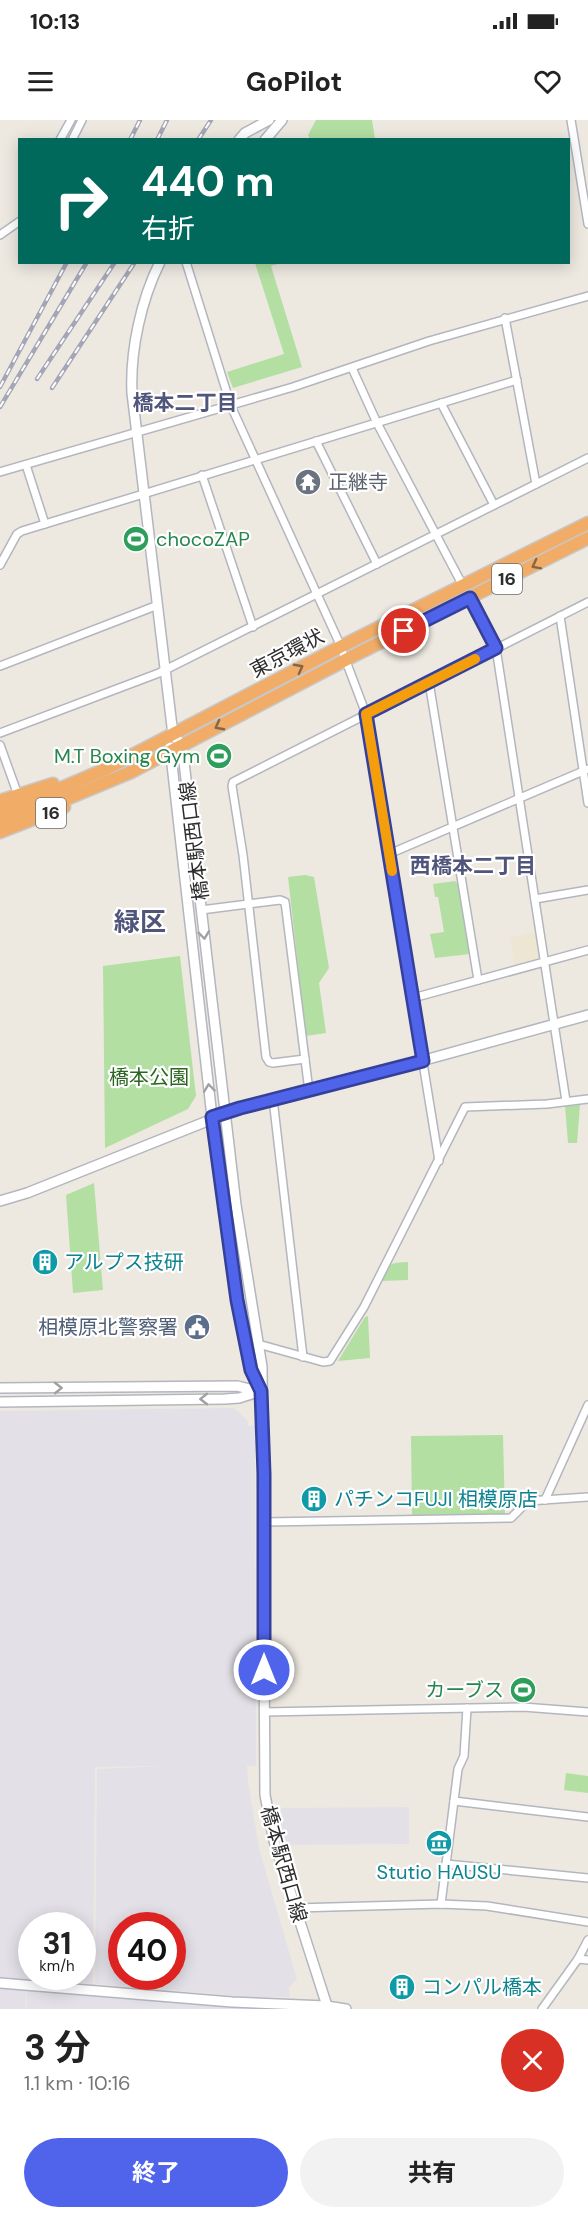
<!DOCTYPE html>
<html lang="ja">
<meta charset="utf-8">
<style>
body{margin:0;font-family:"DM Sans","Noto Sans JP",sans-serif;background:#f2f2f2;color:#222;height:100vh;display:flex;flex-direction:column;font-size:22px;white-space:nowrap}
*{box-sizing:border-box;margin:0}
p{font-size:20px;color:#767676}
.icon{flex:none;width:33px;height:33px;fill:none;stroke:currentColor;stroke-width:2;stroke-linecap:round;stroke-linejoin:round}
.map{position:relative;height:1889px;overflow:hidden}
.drawer{display:flex;flex-direction:column;background:#fff;flex:1}
.drawer>*{flex:none}
.top-card{position:absolute;left:18px;top:18px;width:552px;height:126px;border-radius:0px;box-shadow:0 3px 15px #0003;background:#00695c;color:#fff;overflow:hidden}
.speed{position:absolute;left:18px;top:1792px;display:flex;gap:12px;font-size:30px;font-weight:700;text-align:center}
.speed>*{display:grid;place-content:center;width:78px;height:78px;border-radius:50%;background:#fff;box-shadow:0 3px 15px #0003;line-height:1}
.speed small{font-size:15px;font-weight:400}
.speed .limit{border:9px solid #d22;background:#fff;color:#111}
.pin{position:absolute;display:grid;place-items:center;width:51px;height:51px;color:#fff;margin:-26px;border:3px solid #fff;border-radius:50%;box-shadow:0 2px 6px #0007}
.me{position:absolute;width:66px;margin:-33px;rotate:0deg;stroke-linejoin:round;filter:drop-shadow(0 0 4px #0008)}
.turn{display:flex;align-items:center;gap:21px;height:126px;padding:0 24px;font-size:27px}
.turn .icon{width:78px;height:78px;stroke-width:2.5}
.turn b{display:block;font-size:42px;line-height:51px}
.round{display:grid;place-items:center;flex:none;width:63px;height:63px;border-radius:32px;background:#f2f2f2}
.headline{display:flex;align-items:center;justify-content:space-between;height:102px;padding:0 24px}
h1{font-size:36px;font-weight:700;line-height:45px}
.primary-button{display:flex;gap:12px;margin-top:auto;padding:12px 24px}
.primary-button a{flex:1;height:69px;border-radius:36px;background:#5063eb;color:#fff;font-size:24px;font-weight:700;line-height:69px;text-align:center}
.primary-button a+a{background:#f2f2f2;color:#222}
.status{display:flex;justify-content:space-between;align-items:center;height:42px;padding:0 30px;background:#fff;direction:ltr}
.status svg{height:16px;fill:currentColor}
header{display:flex;justify-content:space-between;align-items:center;height:78px;padding:0 24px;background:#fff;font-size:27px;font-weight:700}
.map>svg:first-child{display:block}
</style>
<div class="status"><b>10:13</b><svg viewBox="0 0 49 12"><path d="M0 12V9h3v3zM5 12V6h3v6zM10 12V3h3v9zM15 12V0h3v12zM26 1h20v11H26zM47 4h2v5h-2z"/></svg></div>
<header><svg class="icon" aria-label="menu" viewBox="0 0 24 24"><path d="M4 6h16M4 12h16M4 18h16"/></svg>GoPilot<svg class="icon" aria-label="heart" viewBox="0 0 24 24"><path d="M12 20l-8-8c-3-5 5-10 8-4 3-6 11-1 8 4z"/></svg></header>
<div class="map">
<svg width="588" height="1889" viewBox="0 0 588 1889">
<rect width="100%" height="100%" fill="#ede9e1"/>
<g fill="#e3e1e7" fill-rule="evenodd">
<path d="M 234,1288 L 247,1300 L 248,1306 L 255,1305 L 256,1646 L 247,1646 L 248,1661 L 259,1728 L 297,1859 L 289,1868 L 290,1877 L 252,1877 L 95,1864 L 97,1649 L 167,1646 L 95,1647 L 93,1864 L 0,1857 L 0,1291 ZM 32,1806 L 82,1806 L 82,1857 L 32,1857 ZM 122,1806 L 172,1806 L 172,1857 L 122,1857 Z"/>
<path d="M 409,1687 L 409,1724 L 281,1725 L 274,1688 Z"/>
<path d="M 0,1868 L 26,1869 L 25,1889 L 0,1889 Z"/>
<path d="M 27,1869 L 231,1887 L 281,1889 L 26,1889 Z"/>
</g>
<path fill="#ede6d2" d="M 536,811 L 540,840 L 515,847 L 510,818 Z"/>
<g fill="#b3dfa3">
<path d="M 316,0 L 372,0 L 375,19 L 310,19 L 308,15 Z"/>
<path d="M 255,143 L 281,143 L 271,146 L 302,247 L 233,268 L 227,252 L 284,234 Z"/>
<path d="M 305,755 L 314,757 L 329,848 L 319,863 L 326,913 L 306,916 L 288,757 Z"/>
<path d="M 455,761 L 458,764 L 470,834 L 435,838 L 430,814 L 444,812 L 438,777 L 435,777 L 433,764 Z"/>
<path d="M 180,836 L 196,976 L 188,989 L 105,1028 L 103,846 Z"/>
<path d="M 580,985 L 577,1023 L 568,1023 L 565,986 Z"/>
<path d="M 94,1063 L 103,1170 L 73,1173 L 66,1075 Z"/>
<path d="M 408,1142 L 408,1160 L 381,1161 C 389,1143 388,1143 408,1142 Z"/>
<path d="M 368,1196 L 370,1238 L 338,1241 L 365,1197 Z"/>
<path d="M 503,1315 L 505,1395 L 412,1396 L 411,1316 Z"/>
<path d="M 566,1653 L 588,1656 L 588,1673 L 564,1670 Z"/>
</g>
<g fill="none" stroke-linecap="round" stroke-linejoin="round">
<defs>
<g id="street">
<path d="M 571,0 L 588,104"/>
<path d="M 60,20 L 71,0"/>
<path d="M 72,20 L 82,0"/>
<path d="M 0,115 L 20,101"/>
<path d="M 186,142 L 231,286 L 338,520 L 366,594 L 439,1041"/>
<path d="M 505,198 L 536,364"/>
<path d="M 352,248 L 377,303 L 463,466"/>
<path d="M 441,283 L 494,385"/>
<path d="M 316,321 L 377,444"/>
<path d="M 26,345 L 45,404"/>
<path d="M 0,352 L 293,267 L 429,221 L 588,176"/>
<path d="M 202,355 L 253,507"/>
<path d="M 0,445 L 17,414 L 22,411 L 517,260"/>
<path d="M 470,478 L 496,528 L 566,981"/>
<path d="M 560,496 L 588,683"/>
<path d="M 0,546 L 158,485"/>
<path d="M 429,562 L 478,860"/>
<path d="M 0,613 L 159,553 L 588,338"/>
<path d="M 0,625 L 18,675"/>
<path d="M 389,734 L 588,649"/>
<path d="M 535,779 L 588,770"/>
<path d="M 201,790 L 280,780 L 285,782 L 309,971"/>
<path d="M 413,878 L 588,830"/>
<path d="M 305,939 L 273,943 L 269,942 L 266,937 L 243,735 L 232,666 L 233,662 L 588,482"/>
<path d="M 273,979 L 303,1237"/>
<path d="M 258,1224 L 323,1242 L 330,1241 L 364,1187 L 465,987 L 547,984 L 588,979"/>
<path d="M 545,1380 L 588,1285"/>
<path d="M 264,1402 L 511,1398 L 528,1381 L 588,1377"/>
<path d="M 264,1592 L 523,1587 L 588,1592"/>
<path d="M 454,1681 L 588,1697"/>
<path d="M 446,1744 L 588,1758"/>
<path d="M 441,1784 L 458,1649 L 464,1636 L 467,1588"/>
<path d="M 295,1788 L 441,1784 L 487,1786 L 588,1802"/>
<path d="M 578,1839 L 588,1840"/>
<path d="M 542,1889 L 578,1839 L 588,1820"/>
</g>
<g id="secondary">
<path d="M 239,20 L 245,13 L 269,0"/>
<path d="M 265,20 L 282,0"/>
<path d="M 160,142 C 141,180 130,231 132,273 L 173,615 L 182,625 L 236,1085 L 262,1247 L 265,1675 L 274,1721 L 328,1889"/>
<path d="M 170,627 L 212,997 L 232,1146 L 251,1250 L 260,1269"/>
<path d="M 0,1081 L 27,1073 L 240,988 L 374,954 L 588,895"/>
<path d="M 0,1268 L 237,1266 L 258,1271"/>
<path d="M 0,1282 L 225,1279 L 239,1278 L 261,1271"/>
<path d="M 0,1863 L 232,1882 L 326,1886 L 346,1889"/>
</g>
<g id="highway">
<path d="M 0,681 L 53,664"/>
<path d="M 0,691 L 57,670 L 106,649 L 340,527 L 588,403"/>
<path d="M 0,702 L 59,682 L 131,652 L 353,536 L 588,418"/>
<path d="M 0,712 L 64,687"/>
</g>
</defs>
<use href="#street" stroke="#b4b6bf" stroke-width="10"/>
<use href="#secondary" stroke="#b4b6bf" stroke-width="12"/>
<use href="#highway" stroke="#c8c8c8" stroke-width="15"/>
<use href="#street" stroke="#fff" stroke-width="7"/>
<use href="#secondary" stroke="#fff" stroke-width="9"/>
<use href="#highway" stroke="#f1ac68" stroke-width="12"/>
<defs>
<g id="rail">
<path d="M 130,20 L 140,0"/>
<path d="M 157,20 L 167,0"/>
<path d="M 198,20 L 211,0"/>
<path d="M 37,259 L 115,142"/>
<path d="M 0,267 L 67,142"/>
<path d="M 52,268 L 135,142"/>
<path d="M 0,287 L 87,142"/>
</g>
</defs>
<use href="#rail" stroke="#a4a5b5" stroke-width="4.5"/>
<use href="#rail" stroke="#fff" stroke-width="2" stroke-dasharray="7" stroke-linecap="butt"/>
</g>
<defs><path id="oneway-chevron" d="M-2-3.5L2.5 0L-2 3.5" fill="none" stroke-width="1.6" stroke-linecap="round" stroke-linejoin="round" transform="scale(1.5)"/></defs>
<g stroke="#856648">
<use href="#oneway-chevron" transform="translate(536 445) rotate(153)"/>
<use href="#oneway-chevron" transform="translate(299 548) rotate(-28)"/>
<use href="#oneway-chevron" transform="translate(219 606) rotate(152)"/>
</g>
<g stroke="#a0a0a0">
<use href="#oneway-chevron" transform="translate(204 815) rotate(83)"/>
<use href="#oneway-chevron" transform="translate(209 968) rotate(-97)"/>
<use href="#oneway-chevron" transform="translate(58 1268) rotate(-1)"/>
<use href="#oneway-chevron" transform="translate(204 1279) rotate(179)"/>
</g>
<g fill="none" stroke-linecap="round" stroke-linejoin="round">
<defs>
<path id="route" d="M 264,1550 L 264,1354 L 261,1271 L 251,1250 L 237,1180 L 212,997 L 240,988 L 423,941 L 366,594 L 496,528 L 470,478 L 404,511"/>
</defs>
<use href="#route" stroke="#344099" stroke-width="15"/>
<use href="#route" stroke="#5063eb" stroke-width="10"/>
<path stroke="#f59e0b" stroke-width="10" d="M 392,751 L 366,594 L 475,539"/>
</g>
<defs>
<symbol id="temple-disc" viewBox="-11 -11 22 22"><circle r="9.5" fill="#6b7280" stroke="#fff"/><path d="M0-6L5-2H3V0L6.5 2.5H4V6H1.5V3h-3V6H-4V2.5H-6.5L-3 0V-2H-5Z" fill="#fff"/></symbol>
<symbol id="stadium-disc" viewBox="-11 -11 22 22"><circle r="9.5" fill="#2e9e5b" stroke="#fff"/><path d="M0-5a6.5 5 0 1 0 0 10a6.5 5 0 1 0 0-10ZM-3.5-1.8h7v3.6h-7Z" fill="#fff"/></symbol>
<symbol id="building-disc" viewBox="-11 -11 22 22"><circle r="9.5" fill="#0f9aa8" stroke="#fff"/><path d="M-4-6H4V6H1V3H-1V6H-4ZM-2.5-4.3h1.7v1.8h-1.7ZM.8-4.3h1.7v1.8H.8ZM-2.5-1h1.7V.8h-1.7ZM.8-1h1.7V.8H.8Z" fill="#fff"/></symbol>
<symbol id="civic-disc" viewBox="-11 -11 22 22"><circle r="9.5" fill="#5c6f8a" stroke="#fff"/><path d="M-.6-6.5H3V-4.5H.6V-3L4-1V1h2V6H-6V1h2V-1L-.6-3ZM-1.2 2.5V6h2.4V2.5Z" fill="#fff"/></symbol>
<symbol id="museum-disc" viewBox="-11 -11 22 22"><circle r="9.5" fill="#0f9aa8" stroke="#fff"/><path d="M0-6L6-3V-2H-6V-3ZM-5-1h2V3h-2ZM-1-1h2V3h-2ZM3-1h2V3H3ZM-6 4H6V6H-6Z" fill="#fff"/></symbol>
</defs>
<g fill-rule="evenodd">
<use href="#temple-disc" x="293" y="347" width="30" height="30"/>
<use href="#stadium-disc" x="121" y="404" width="30" height="30"/>
<use href="#stadium-disc" x="204" y="621" width="30" height="30"/>
<use href="#building-disc" x="30" y="1127" width="30" height="30"/>
<use href="#civic-disc" x="182" y="1192" width="30" height="30"/>
<use href="#building-disc" x="299" y="1364" width="30" height="30"/>
<use href="#stadium-disc" x="508" y="1555" width="30" height="30"/>
<use href="#museum-disc" x="424" y="1708" width="30" height="30"/>
<use href="#building-disc" x="387" y="1852" width="30" height="30"/>
</g>
<g text-anchor="middle" dominant-baseline="central" stroke-width="4.5" stroke-linejoin="round" paint-order="stroke">
<g fill="#fff" stroke="#6c6c6c" stroke-width="1.5">
<rect x="492" y="444" width="30" height="30" rx="4.5"/>
<rect x="36" y="678" width="30" height="30" rx="4.5"/>
</g>
<g font-size="18" font-weight="bold" fill="#2d2d2d">
<text x="507" y="459">16</text>
<text x="51" y="693">16</text>
</g>
<g font-size="20" fill="#5b616d" stroke="#fff" text-anchor="start">
<text x="328" y="362">正継寺</text>
</g>
<g font-size="20" fill="#27864d" stroke="#fff" text-anchor="end">
<text x="156" y="419" text-anchor="start">chocoZAP</text>
<text x="200" y="636">M.T Boxing Gym</text>
<text x="504" y="1570">カーブス</text>
</g>
<g font-size="20" fill="#2d2d2d" stroke="#fff">
<text transform="translate(287 533) rotate(-28)">東京環状</text>
<text transform="translate(194 721) rotate(-97)">橋本駅西口線</text>
<text transform="translate(284 1744) rotate(74)">橋本駅西口線</text>
</g>
<g font-size="20" fill="#2b6621" stroke="#fff">
<text x="149" y="957">橋本公園</text>
</g>
<g font-size="20" fill="#0d838f" stroke="#fff" text-anchor="start">
<text x="64" y="1142">アルプス技研</text>
<text x="334" y="1379">パチンコFUJI 相模原店</text>
<text x="439" y="1752" text-anchor="middle">Stutio HAUSU</text>
<text x="422" y="1867">コンパル橋本</text>
</g>
<g font-size="20" fill="#4e5e75" stroke="#fff" text-anchor="end">
<text x="178" y="1207">相模原北警察署</text>
</g>
<g font-size="21" font-weight="bold" fill="#50557b" stroke="#fff">
<text x="185" y="283">橋本二丁目</text>
<text x="473" y="746">西橋本二丁目</text>
</g>
<g font-size="26" font-weight="bold" fill="#50557b" stroke="#fff">
<text x="140" y="802">緑区</text>
</g>
</g>
</svg>
<div class="speed"><div>31<small>km/h</small></div><div class="limit">40</div></div>
<div class="pin" style="left:404px;top:511px;background:#d93025"><svg class="icon" aria-label="arrive" viewBox="0 0 24 24"><path d="M6 21V4h12l-3 4 3 4H6"/></svg></div>
<svg class="me" style="left:264px;top:1550px" viewBox="-20 -20 40 40"><circle r="17" fill="#5063eb" stroke="#fff" stroke-width="3"/><path d="M0-11L8 9 0 5-8 9z" fill="#fff"/></svg>
<div class="top-card">
<div class="turn"><svg class="icon" aria-label="right" viewBox="0 0 24 24"><path d="M7 20v-9h11M14 6l5 5-5 5"/></svg><div><b>440 m</b>右折</div></div>
</div>
</div>
<section class="drawer">
<div class="headline"><div><h1>3 分</h1><p>1.1 km · 10:16</p></div><a class="round" style="background:#d93025;color:#fff"><svg class="icon" aria-label="close" viewBox="0 0 24 24"><path d="M6 6l12 12M18 6L6 18"/></svg></a></div>
<div class="primary-button"><a>終了</a><a>共有</a></div>
</section>
